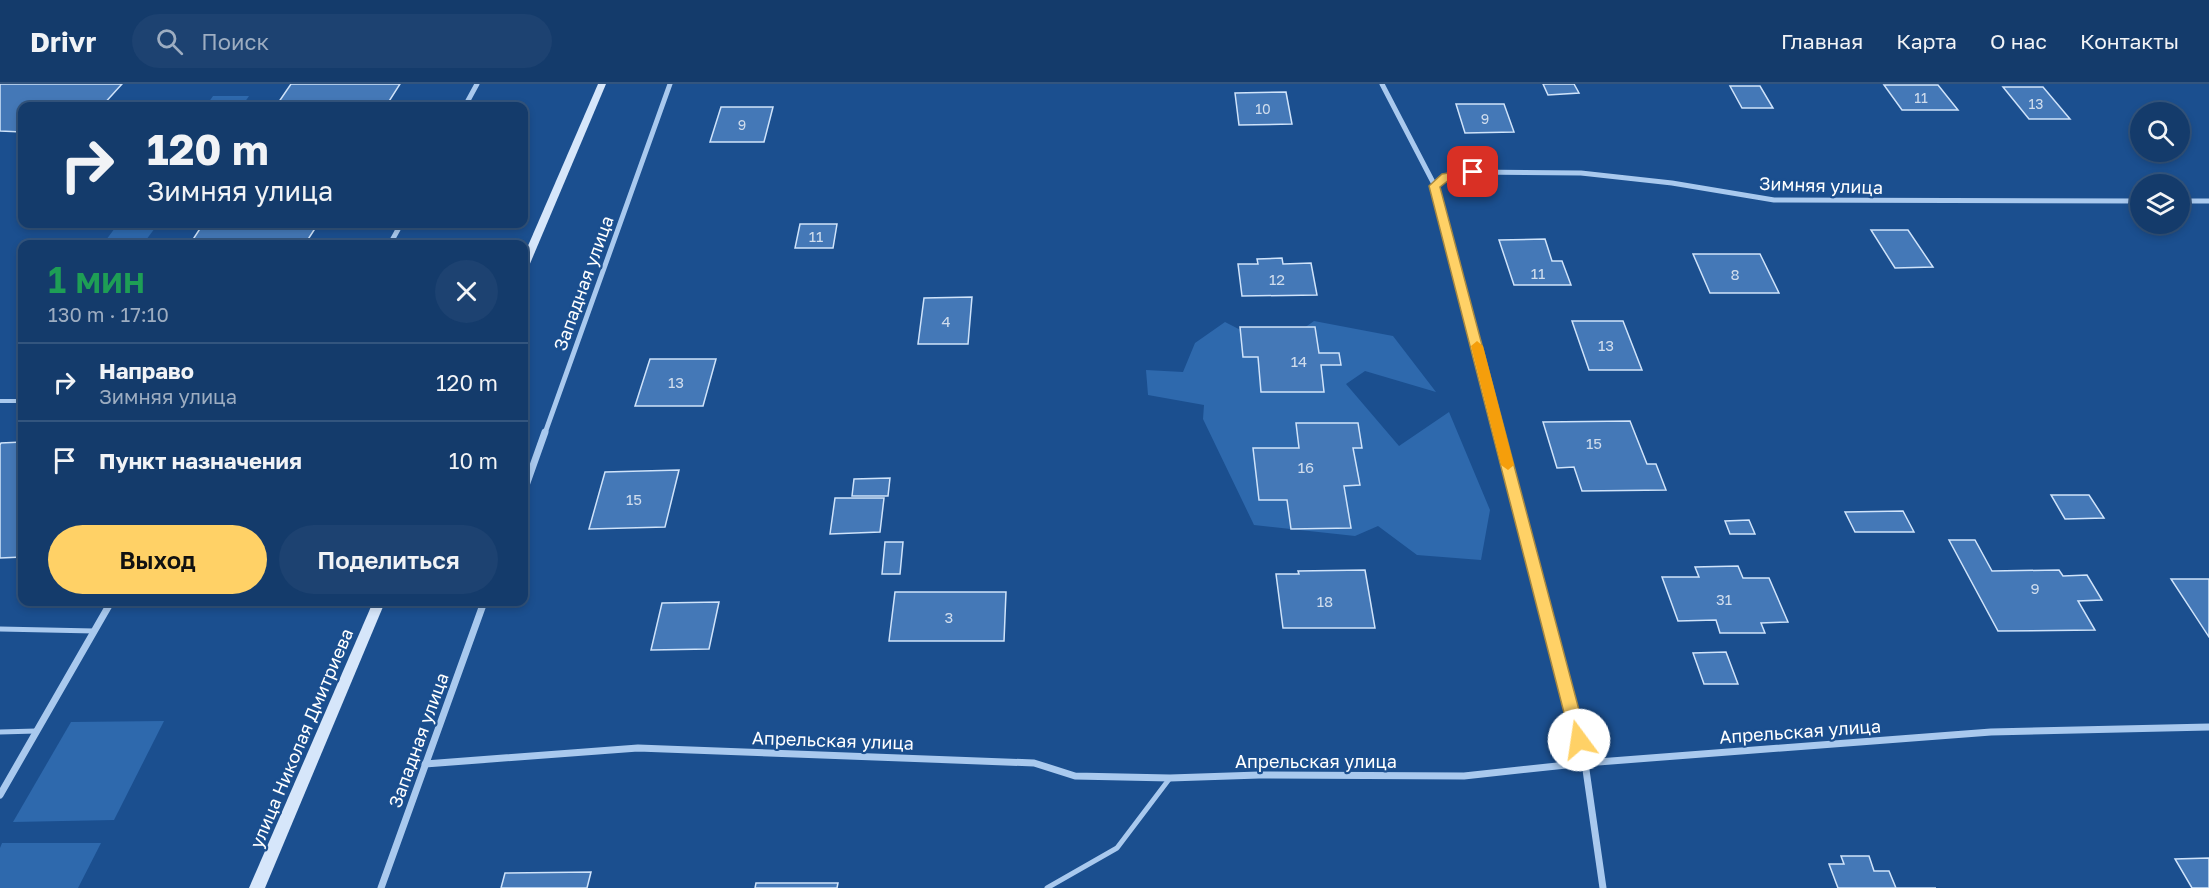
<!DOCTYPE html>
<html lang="ru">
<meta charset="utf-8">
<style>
body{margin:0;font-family:"Golos Text",sans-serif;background:#1d4271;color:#f1f3f6;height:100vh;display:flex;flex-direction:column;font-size:22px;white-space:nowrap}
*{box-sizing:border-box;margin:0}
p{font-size:20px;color:#9dadc1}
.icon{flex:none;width:33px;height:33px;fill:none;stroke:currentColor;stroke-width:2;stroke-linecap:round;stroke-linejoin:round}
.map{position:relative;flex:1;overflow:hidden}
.side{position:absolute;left:18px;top:156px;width:510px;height:366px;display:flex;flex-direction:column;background:#143b6b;border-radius:12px;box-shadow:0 3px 9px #0003,0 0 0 2px #33557e}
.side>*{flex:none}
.banner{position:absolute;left:18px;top:18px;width:510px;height:126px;border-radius:12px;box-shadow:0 3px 9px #0003,0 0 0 2px #33557e;background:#143b6b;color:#f1f3f6;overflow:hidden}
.controls{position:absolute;left:2130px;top:18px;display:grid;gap:12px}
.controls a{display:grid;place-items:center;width:60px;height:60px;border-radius:50%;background:#143b6b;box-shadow:0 3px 9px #0003,0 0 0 2px #33557e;font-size:30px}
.pin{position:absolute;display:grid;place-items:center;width:51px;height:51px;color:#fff;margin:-26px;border-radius:12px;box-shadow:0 3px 9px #0006}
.me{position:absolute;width:66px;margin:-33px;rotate:346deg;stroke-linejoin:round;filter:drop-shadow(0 0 4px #0008)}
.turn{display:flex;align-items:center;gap:21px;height:126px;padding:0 30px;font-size:27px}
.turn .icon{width:78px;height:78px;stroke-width:2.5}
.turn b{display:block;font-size:42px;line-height:51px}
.round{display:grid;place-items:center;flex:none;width:63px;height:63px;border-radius:32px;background:#1d4271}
.overview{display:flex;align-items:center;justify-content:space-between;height:102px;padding:0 30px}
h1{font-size:36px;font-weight:600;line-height:45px;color:#1e9e55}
.cta{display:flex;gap:12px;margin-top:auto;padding:12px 30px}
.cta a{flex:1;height:69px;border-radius:36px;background:#ffd166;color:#111;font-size:24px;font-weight:600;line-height:69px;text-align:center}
.cta a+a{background:#1d4271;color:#f1f3f6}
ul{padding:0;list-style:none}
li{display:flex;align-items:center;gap:18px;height:78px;padding:0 30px;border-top:2px solid #33557e}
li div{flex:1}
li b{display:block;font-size:22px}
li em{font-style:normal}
header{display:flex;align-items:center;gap:36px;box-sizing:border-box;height:84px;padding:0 30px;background:#143b6b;border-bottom:2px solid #33557e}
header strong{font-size:28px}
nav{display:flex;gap:33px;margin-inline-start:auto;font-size:21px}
.search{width:420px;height:54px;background:#1d4271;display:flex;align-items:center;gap:15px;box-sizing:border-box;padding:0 21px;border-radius:33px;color:#9dadc1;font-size:22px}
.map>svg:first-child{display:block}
</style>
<header>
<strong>Drivr</strong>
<div class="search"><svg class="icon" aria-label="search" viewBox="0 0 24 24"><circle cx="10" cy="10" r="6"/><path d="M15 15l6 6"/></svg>Поиск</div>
<nav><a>Главная</a><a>Карта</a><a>О нас</a><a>Контакты</a></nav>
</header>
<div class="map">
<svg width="2209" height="804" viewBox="0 0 2209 804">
<rect width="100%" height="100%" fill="#1b4f8f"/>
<g fill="#2e69ad">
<path d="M 213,12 L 249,12 L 242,22 L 206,22 Z"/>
<path d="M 118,140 L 158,140 L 143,160 L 103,160 Z"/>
<path d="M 1314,237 L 1393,252 L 1436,308 L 1365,287 L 1346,300 L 1399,362 L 1449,328 L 1490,426 L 1481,476 L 1417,471 L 1378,442 L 1355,452 L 1254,441 L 1203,335 L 1204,321 L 1148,311 L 1146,286 L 1183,288 L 1195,259 L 1225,238 L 1276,264 Z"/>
<path d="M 164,637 L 114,736 L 13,738 L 71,638 Z"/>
<path d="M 2,759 L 101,759 L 78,804 L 0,804 L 0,764 Z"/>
</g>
<g fill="#4478b7" stroke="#cfe3fa" stroke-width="1.5">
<path d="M 0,0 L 122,0 L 102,22 L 22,22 L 22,48 L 0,47 Z"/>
<path d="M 291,0 L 400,0 L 386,22 L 276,22 Z"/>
<path d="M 1543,0 L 1574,0 L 1579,9 L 1548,11 Z"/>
<path d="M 1884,1 L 1938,1 L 1958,26 L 1902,26 Z"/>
<path d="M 1730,2 L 1760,2 L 1773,24 L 1742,24 Z"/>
<path d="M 2003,3 L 2043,3 L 2070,35 L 2029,35 Z"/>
<path d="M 1286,8 L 1292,40 L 1239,41 L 1235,9 Z"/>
<path d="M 1456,20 L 1504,20 L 1514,48 L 1465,49 Z"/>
<path d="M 721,23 L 773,23 L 764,58 L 710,58 Z"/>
<path d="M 203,140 L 318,140 L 305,160 L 190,160 Z"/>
<path d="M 800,140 L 837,140 L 833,164 L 795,164 Z"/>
<path d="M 1871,146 L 1908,146 L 1933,183 L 1895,184 Z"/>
<path d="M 1545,155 L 1552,177 L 1562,177 L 1571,201 L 1514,201 L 1499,156 Z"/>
<path d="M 1693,170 L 1760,170 L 1779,209 L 1710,209 Z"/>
<path d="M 1282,174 L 1283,180 L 1311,179 L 1317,211 L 1242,212 L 1238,180 L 1258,180 L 1257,175 Z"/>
<path d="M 972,213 L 968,260 L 918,260 L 924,214 Z"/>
<path d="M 1572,237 L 1623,237 L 1642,286 L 1589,286 Z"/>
<path d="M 1240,243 L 1315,243 L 1319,269 L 1339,269 L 1341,281 L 1321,281 L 1324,308 L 1261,308 L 1258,273 L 1243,273 Z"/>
<path d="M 650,275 L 716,275 L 703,322 L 635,322 Z"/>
<path d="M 1630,337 L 1647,380 L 1656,380 L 1666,406 L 1582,407 L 1574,383 L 1557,384 L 1543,338 Z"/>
<path d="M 1296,339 L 1358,339 L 1362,364 L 1353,364 L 1360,401 L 1344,402 L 1351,444 L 1291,445 L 1287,416 L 1259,416 L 1253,364 L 1299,364 Z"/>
<path d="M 22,358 L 22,473 L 0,474 L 0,361 L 1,359 Z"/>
<path d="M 679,386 L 665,443 L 589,445 L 605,388 Z"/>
<path d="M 890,394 L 888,412 L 852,412 L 854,395 Z"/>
<path d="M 2051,411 L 2089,411 L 2104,434 L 2065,435 Z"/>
<path d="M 835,414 L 884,414 L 880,448 L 830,450 Z"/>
<path d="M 1903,427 L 1914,448 L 1855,448 L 1845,428 Z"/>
<path d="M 1749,436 L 1755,450 L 1730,450 L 1725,437 Z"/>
<path d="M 1949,456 L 1975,456 L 1992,487 L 2059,486 L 2063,492 L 2087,491 L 2102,516 L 2078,517 L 2095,546 L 1998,547 Z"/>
<path d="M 885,458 L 903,458 L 900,490 L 882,490 Z"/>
<path d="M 1738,482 L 1743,494 L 1769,494 L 1788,538 L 1761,539 L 1765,549 L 1720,549 L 1716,536 L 1678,537 L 1662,493 L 1699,493 L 1695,483 Z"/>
<path d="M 1365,486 L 1375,544 L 1283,544 L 1276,490 L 1299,490 L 1298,487 Z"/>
<path d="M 2171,495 L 2209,495 L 2209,553 Z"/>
<path d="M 895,508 L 1006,508 L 1004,557 L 889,557 Z"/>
<path d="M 719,518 L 709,565 L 651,566 L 662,519 Z"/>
<path d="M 1726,568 L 1738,600 L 1704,600 L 1693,569 Z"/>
<path d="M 1841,772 L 1869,772 L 1874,787 L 1889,787 L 1896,804 L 1936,804 L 1838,804 L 1829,780 L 1844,780 Z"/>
<path d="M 2209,774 L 2209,804 L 2192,804 L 2175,775 Z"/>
<path d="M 591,788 L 587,804 L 501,804 L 505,789 Z"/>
<path d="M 756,799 L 838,799 L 837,804 L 755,804 Z"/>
</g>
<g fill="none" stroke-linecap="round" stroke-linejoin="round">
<path stroke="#a9c9ee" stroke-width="4" d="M 0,317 L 22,317"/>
<g stroke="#a9c9ee" stroke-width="5">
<path d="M 0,545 L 94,547"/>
<path d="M 0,648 L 36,647"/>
<path d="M 1047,804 L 1117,764 L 1170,694"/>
</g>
<g stroke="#a9c9ee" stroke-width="5">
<path d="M 1382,0 L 1435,102 L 1499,349"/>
<path d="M 465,22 L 477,0"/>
<path d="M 1435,102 L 1446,93 L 1473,88 L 1581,89 L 1672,99 L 1774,116 L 2140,117"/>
<path d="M 2180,117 L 2209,117"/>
<path d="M 390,160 L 401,140"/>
<path d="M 545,349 L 670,0"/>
</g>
<g stroke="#a9c9ee" stroke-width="7">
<path d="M 1499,348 L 1585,679 L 1603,804"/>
<path d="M 524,407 L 545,348"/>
<path d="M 425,680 L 638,664 L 1034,679 L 1075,692 L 1170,694 L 1259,691 L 1464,692 L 1585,679 L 1991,648 L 2209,643"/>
<path d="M 0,711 L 111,518"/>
<path d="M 381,804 L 484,518"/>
</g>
<g fill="#d6e6fa" fill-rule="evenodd">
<path d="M 598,0 L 606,0 L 529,182 L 524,185 L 524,171 Z"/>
<path d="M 373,518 L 385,518 L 265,804 L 249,804 Z"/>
</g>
</g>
<path fill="#ffd166" stroke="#a68842" stroke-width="1.5" d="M 1473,85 L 1477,86 L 1477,91 L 1449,96 L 1440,103 L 1587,656 L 1585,662 L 1579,664 L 1573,662 L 1571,656 L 1429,102 L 1442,90 Z"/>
<path fill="#f59e0b" d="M 1477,257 L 1483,262 L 1514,381 L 1508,386 L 1501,381 L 1471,262 Z"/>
<g text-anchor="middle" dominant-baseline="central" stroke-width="4.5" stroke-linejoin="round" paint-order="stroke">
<g font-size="14" fill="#d0dded">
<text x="1921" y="13">11</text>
<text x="2036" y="19">13</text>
<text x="1263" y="24">10</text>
<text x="1485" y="34">9</text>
<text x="742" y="40">9</text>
</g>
<g font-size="15" fill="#d0dded">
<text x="816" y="152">11</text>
<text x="1538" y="189">11</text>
<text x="1735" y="190">8</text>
<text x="1277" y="195">12</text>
<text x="946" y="237">4</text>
<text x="1606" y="261">13</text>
<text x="1299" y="277">14</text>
<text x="676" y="298">13</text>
<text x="1594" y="359">15</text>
<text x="1306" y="383">16</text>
<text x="634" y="415">15</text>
<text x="2035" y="504">9</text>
<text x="1724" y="515">31</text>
<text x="1325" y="517">18</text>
<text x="949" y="533">3</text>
</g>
<g font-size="18" fill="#fff" stroke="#1b4f8f">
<text transform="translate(1821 101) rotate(2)">Зимняя улица</text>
<text transform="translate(583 199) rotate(-70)">Западная улица</text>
<text transform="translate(1800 647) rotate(-4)">Апрельская улица</text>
<text transform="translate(301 654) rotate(-67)">улица Николая Дмитриева</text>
<text transform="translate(418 656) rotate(-70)">Западная улица</text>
<text transform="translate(833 656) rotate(2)">Апрельская улица</text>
<text x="1316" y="677">Апрельская улица</text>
</g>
</g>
</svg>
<div class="controls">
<a><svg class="icon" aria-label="search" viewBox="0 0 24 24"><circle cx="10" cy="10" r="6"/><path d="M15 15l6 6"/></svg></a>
<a><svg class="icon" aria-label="layers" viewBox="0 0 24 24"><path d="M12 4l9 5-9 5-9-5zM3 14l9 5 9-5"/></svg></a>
</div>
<div class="pin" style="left:1473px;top:88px;background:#d93025"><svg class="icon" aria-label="arrive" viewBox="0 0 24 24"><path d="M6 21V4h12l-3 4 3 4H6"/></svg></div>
<svg class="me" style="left:1579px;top:656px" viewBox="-20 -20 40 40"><circle r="19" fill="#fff"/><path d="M0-13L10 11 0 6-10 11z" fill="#ffd166"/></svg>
<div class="banner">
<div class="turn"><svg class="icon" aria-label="right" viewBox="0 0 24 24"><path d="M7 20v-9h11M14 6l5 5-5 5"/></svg><div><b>120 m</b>Зимняя улица</div></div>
</div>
<section class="side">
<div class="overview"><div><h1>1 мин</h1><p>130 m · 17:10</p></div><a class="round"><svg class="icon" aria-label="close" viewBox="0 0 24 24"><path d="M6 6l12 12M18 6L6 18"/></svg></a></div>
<ul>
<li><svg class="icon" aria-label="right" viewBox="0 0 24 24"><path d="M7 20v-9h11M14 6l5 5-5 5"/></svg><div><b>Направо</b><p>Зимняя улица</p></div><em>120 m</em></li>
<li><svg class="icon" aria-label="arrive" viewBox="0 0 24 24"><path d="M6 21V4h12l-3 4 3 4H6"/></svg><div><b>Пункт назначения</b></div><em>10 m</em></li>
</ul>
<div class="cta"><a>Выход</a><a>Поделиться</a></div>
</section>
</div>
